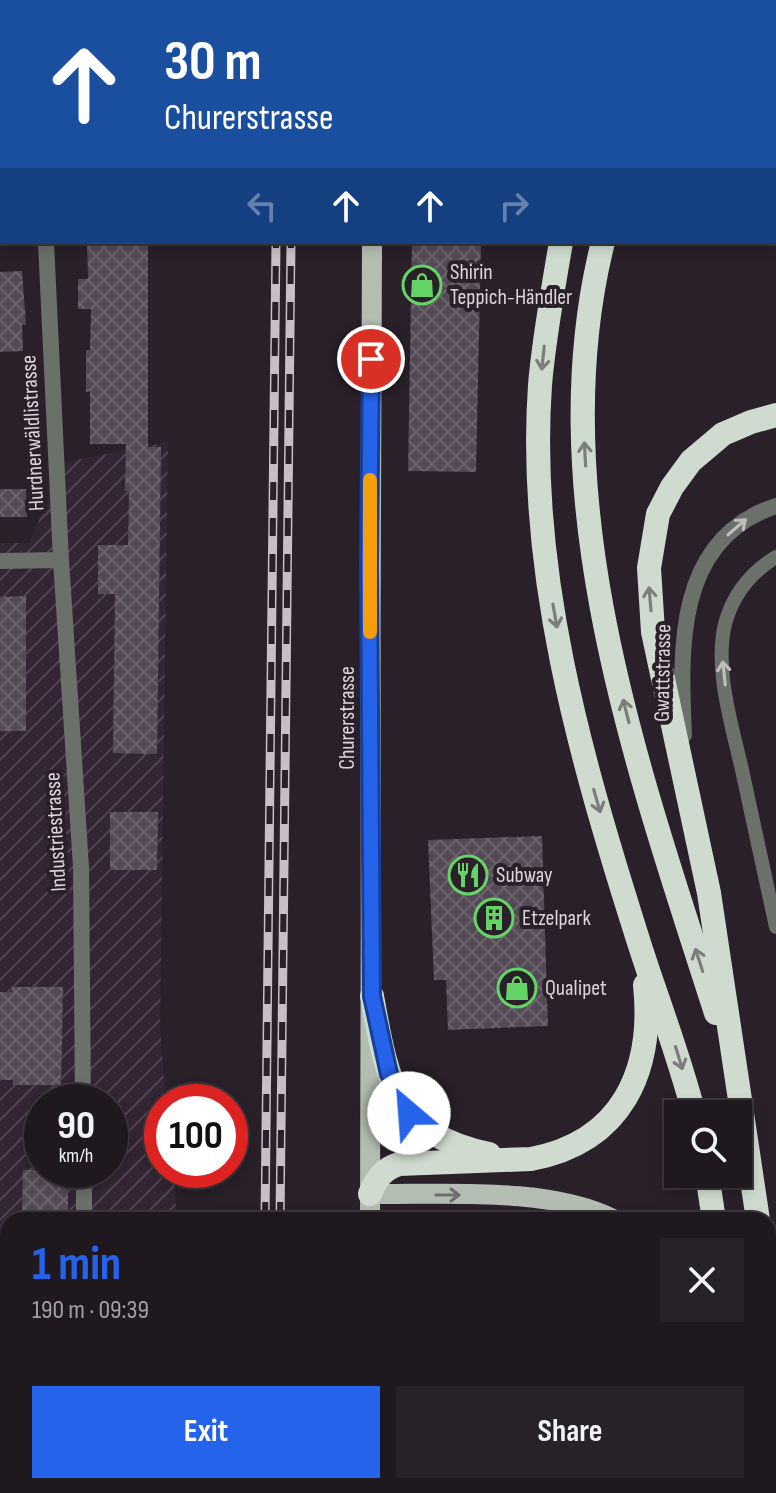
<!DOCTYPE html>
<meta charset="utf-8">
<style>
body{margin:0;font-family:"Sofia Sans Condensed",sans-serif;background:#272128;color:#f1f3f6;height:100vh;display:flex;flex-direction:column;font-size:30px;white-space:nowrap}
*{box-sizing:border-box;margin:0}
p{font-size:26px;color:#a1a0a4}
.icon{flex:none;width:44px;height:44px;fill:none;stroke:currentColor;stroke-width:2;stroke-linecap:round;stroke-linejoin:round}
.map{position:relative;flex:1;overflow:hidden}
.sheet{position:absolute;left:0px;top:1212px;width:776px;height:282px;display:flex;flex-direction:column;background:#1f181f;border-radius:24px 24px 0 0;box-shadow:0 4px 12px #0003,0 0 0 2px #3c373d}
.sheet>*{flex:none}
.hud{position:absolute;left:0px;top:0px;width:776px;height:244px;box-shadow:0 4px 12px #0003,0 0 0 2px #3c373d;background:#1a4fa0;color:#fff;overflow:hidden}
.fabs{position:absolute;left:664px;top:1100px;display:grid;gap:16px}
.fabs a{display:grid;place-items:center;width:88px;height:88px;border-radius:0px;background:#1f181f;box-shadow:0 4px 12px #0003,0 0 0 2px #3c373d;font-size:40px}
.speed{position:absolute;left:24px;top:1084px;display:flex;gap:16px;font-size:40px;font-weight:700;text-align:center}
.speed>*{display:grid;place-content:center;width:104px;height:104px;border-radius:50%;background:#1f181f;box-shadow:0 4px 12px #0003,0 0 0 2px #3c373d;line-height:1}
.speed small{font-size:20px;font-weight:400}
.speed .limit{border:12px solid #d22;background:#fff;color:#111}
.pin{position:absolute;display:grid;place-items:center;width:68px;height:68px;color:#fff;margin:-34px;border:4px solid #fff;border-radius:50%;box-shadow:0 2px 8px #0007}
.me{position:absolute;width:88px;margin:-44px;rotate:333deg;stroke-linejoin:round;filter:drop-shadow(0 0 6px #0008)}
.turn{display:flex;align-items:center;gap:28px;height:168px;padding:0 32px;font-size:36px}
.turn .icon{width:104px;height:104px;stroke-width:2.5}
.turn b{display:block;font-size:56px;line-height:68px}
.lanes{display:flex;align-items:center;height:76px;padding:0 32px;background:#0003;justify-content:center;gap:40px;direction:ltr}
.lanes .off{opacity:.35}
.round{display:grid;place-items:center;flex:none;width:84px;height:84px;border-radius:0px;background:#272128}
.head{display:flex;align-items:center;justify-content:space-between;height:136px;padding:0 32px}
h1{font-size:48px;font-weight:700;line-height:60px;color:#2563eb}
.primary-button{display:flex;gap:16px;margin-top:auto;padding:16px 32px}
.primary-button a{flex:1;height:92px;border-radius:0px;background:#2563eb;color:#fff;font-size:32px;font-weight:700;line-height:92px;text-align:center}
.primary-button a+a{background:#272128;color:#f1f3f6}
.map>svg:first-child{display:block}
</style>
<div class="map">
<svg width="776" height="1493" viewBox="0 0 776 1493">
<defs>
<pattern id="industrial-furrows" width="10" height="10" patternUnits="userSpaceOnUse" patternTransform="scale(2)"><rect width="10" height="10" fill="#332534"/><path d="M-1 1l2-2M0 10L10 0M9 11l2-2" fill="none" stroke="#504451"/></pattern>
<pattern id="building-cross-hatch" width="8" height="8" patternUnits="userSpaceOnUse" patternTransform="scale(2)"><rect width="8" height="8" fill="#544a55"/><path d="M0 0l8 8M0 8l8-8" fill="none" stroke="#6c636d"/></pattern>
</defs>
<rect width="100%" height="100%" fill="#292029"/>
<path fill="url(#industrial-furrows)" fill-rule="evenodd" d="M 168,442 L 160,1029 L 166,1102 L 162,1102 L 162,1170 L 173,1170 L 177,1220 L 8,1220 L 8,1486 L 187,1486 L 187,1493 L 0,1493 L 0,543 L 29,543 L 65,462 ZM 42,1102 L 110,1102 L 110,1170 L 42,1170 Z"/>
<g fill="url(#building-cross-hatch)">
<path d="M 87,242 L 148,242 L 148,447 L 161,447 L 157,754 L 113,753 L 115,594 L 98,594 L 98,545 L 128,545 L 129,491 L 125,491 L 126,444 L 90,444 L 90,391 L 86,392 L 86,350 L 90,350 L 91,309 L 78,309 L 78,279 L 88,279 Z"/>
<path d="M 412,242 L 481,242 L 476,472 L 408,471 Z"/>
<path d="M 22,271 L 26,325 L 22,325 L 23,351 L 0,352 L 0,272 Z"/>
<path d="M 0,489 L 26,489 L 27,517 L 0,517 Z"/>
<path d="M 26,596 L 26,731 L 0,731 L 0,597 Z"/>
<path d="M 110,812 L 158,812 L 157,870 L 110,870 Z"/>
<path d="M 542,836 L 548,1026 L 448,1030 L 446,980 L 434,980 L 428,840 Z"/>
<path d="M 12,987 L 63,987 L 61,1085 L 13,1085 L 13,1080 L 0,1080 L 0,992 L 12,992 Z"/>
<path d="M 23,1170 L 68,1170 L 68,1220 L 22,1219 Z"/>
</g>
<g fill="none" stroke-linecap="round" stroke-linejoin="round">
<path stroke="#6b706a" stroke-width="14" d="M 776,557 C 750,573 733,594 725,624 C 714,670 732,725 742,770 C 753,822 765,875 776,927"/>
<g stroke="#6b706a" stroke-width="16">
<path d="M 34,0 L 34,2"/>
<path d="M 46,242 L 61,560 L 81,867 L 83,1102"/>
<path d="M 0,561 L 61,560"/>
<path d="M 684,735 C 680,649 675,539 776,506"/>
<path d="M 84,1170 L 84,1220"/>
<path d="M 86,1486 L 86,1493"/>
</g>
<g stroke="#b3bdb2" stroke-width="20">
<path d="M 375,2 L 375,0"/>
<path d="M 370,1194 C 443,1195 549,1186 615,1220"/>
<path d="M 370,1220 C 372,894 369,568 372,242"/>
<path d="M 367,1493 L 367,1486"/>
<path d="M 671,1493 L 674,1486"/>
</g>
<g stroke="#cfdbce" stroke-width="24">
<path d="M 603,2 L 603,0"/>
<path d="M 676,2 L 677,0"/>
<path d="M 708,2 L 709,0"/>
<path d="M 561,242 C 553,290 544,337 540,385 C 527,570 580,756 635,930 C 654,992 678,1051 694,1114"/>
<path d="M 603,242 C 539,496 639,773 716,1013"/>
<path d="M 372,996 C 387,1080 395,1135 489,1154"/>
<path d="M 707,1174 L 714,1220"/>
<path d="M 370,1194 C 376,1179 383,1169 399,1164 L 531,1159 C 622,1142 654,1071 645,985"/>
<path d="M 758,1220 L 709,893 L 653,632 L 649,568 L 658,514 L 672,487 L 691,461 L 723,434 L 751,422 L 776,415"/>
<path d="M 716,1493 L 719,1486"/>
</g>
<defs>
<g id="rail">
<path d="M 278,2 L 278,0"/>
<path d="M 294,2 L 294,0"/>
<path d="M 265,1220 L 276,242"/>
<path d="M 280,1220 L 291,242"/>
<path d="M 66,1493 L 66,1486"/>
<path d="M 262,1493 L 262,1486"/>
<path d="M 277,1493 L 277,1486"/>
</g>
</defs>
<use href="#rail" stroke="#c6bfc6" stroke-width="9"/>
<use href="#rail" stroke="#292029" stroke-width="6" stroke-dasharray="18" stroke-linecap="butt"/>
</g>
<defs><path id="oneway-shaft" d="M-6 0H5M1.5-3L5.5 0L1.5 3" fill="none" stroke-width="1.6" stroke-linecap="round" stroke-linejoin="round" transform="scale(2)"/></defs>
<g stroke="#7c7e7c">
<use href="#oneway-shaft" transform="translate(543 358) rotate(96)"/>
<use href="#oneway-shaft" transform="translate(585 454) rotate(-93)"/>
<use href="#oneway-shaft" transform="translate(650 599) rotate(-95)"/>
<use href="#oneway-shaft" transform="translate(555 616) rotate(80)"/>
<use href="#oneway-shaft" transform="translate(626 711) rotate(-104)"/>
<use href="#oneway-shaft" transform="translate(597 801) rotate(74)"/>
<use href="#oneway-shaft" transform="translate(699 960) rotate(-108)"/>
<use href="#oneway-shaft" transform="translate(679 1058) rotate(73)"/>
</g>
<g stroke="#c0bcc0">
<use href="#oneway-shaft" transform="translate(737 527) rotate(-41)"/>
<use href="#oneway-shaft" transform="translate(724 673) rotate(-96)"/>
</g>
<use stroke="#6e6e6e" href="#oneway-shaft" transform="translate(448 1195)"/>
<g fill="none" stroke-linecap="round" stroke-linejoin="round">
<defs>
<path id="route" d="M 371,359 L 369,565 L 372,996 L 389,1074 L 409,1113"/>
</defs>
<use href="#route" stroke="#184099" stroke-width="20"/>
<use href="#route" stroke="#2563eb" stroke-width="14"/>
<path stroke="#f59e0b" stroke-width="14" d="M 370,480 L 370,632"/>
</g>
<defs>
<symbol id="shop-ring" viewBox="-11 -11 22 22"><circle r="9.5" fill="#292029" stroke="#65d467" stroke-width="1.5"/><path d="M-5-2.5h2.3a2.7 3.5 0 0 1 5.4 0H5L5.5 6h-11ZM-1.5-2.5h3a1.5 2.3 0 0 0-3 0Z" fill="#65d467"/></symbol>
<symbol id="restaurant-ring" viewBox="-11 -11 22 22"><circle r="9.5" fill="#292029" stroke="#65d467" stroke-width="1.5"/><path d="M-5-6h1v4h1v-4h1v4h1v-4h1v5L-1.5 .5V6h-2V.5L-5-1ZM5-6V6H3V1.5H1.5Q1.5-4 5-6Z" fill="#65d467"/></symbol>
<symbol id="building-ring" viewBox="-11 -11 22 22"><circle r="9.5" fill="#292029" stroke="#65d467" stroke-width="1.5"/><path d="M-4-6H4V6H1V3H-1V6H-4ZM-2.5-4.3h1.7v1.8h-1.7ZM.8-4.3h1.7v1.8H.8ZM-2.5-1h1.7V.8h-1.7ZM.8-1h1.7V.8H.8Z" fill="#65d467"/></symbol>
</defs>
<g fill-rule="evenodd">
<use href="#shop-ring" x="400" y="263" width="44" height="44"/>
<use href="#restaurant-ring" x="446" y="853" width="44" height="44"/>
<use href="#building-ring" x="472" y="896" width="44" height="44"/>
<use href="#shop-ring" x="495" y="966" width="44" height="44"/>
</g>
<g text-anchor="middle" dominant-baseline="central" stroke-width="8" stroke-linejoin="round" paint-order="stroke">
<g font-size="22" fill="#dcd6dc" stroke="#292029" text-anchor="start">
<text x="450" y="272">Shirin<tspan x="450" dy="25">Teppich-Händler</tspan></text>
<text x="496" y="875">Subway</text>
<text x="522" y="918">Etzelpark</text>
<text x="545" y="988">Qualipet</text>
</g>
<g font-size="22" fill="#dcd6dc" stroke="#292029">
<text transform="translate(33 433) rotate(-93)">Hurdnerwäldlistrasse</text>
<text transform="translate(663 673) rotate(-89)">Gwattstrasse</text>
<text transform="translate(347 718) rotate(-90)">Churerstrasse</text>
<text transform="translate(56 832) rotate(-93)">Industriestrasse</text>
</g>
</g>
</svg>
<div class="fabs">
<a><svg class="icon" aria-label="search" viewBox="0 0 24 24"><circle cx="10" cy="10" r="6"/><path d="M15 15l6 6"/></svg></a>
</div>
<div class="speed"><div>90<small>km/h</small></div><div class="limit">100</div></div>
<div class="pin" style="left:371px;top:359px;background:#d93025"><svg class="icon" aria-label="arrive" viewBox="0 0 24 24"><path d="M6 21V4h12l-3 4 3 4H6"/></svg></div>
<svg class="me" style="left:409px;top:1113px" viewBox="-20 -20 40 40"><circle r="19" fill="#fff"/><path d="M0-13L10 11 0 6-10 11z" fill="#2563eb"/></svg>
<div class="hud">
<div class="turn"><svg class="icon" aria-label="ahead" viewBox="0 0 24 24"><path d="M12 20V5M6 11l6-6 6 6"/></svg><div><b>30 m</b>Churerstrasse</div></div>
<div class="lanes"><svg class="icon off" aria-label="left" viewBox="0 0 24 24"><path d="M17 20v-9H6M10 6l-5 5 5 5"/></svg><svg class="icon" aria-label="ahead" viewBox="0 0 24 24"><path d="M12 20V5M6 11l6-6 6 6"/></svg><svg class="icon" aria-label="ahead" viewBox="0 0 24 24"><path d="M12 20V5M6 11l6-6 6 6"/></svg><svg class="icon off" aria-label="right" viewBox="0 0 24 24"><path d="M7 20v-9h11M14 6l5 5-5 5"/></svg></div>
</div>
<section class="sheet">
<div class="head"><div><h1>1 min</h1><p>190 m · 09:39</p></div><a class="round"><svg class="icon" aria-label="close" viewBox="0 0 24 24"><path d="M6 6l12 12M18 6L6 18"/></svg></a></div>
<div class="primary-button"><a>Exit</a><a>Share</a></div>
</section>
</div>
